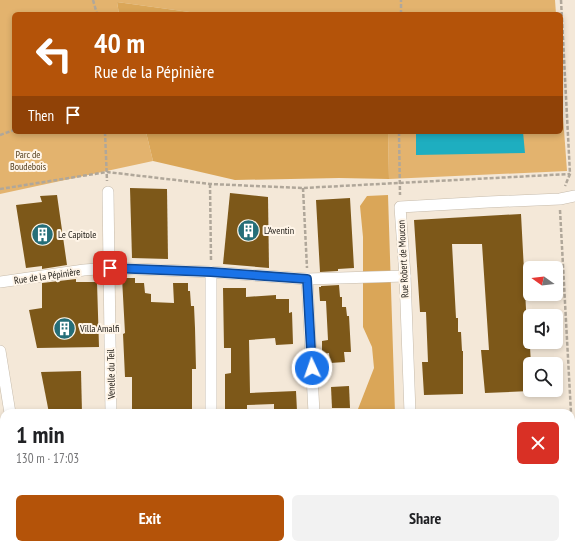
<!DOCTYPE html>
<meta charset="utf-8">
<style>
body{margin:0;font-family:"PT Sans Narrow",sans-serif;background:#f2f2f2;color:#202124;height:100vh;display:flex;flex-direction:column;font-size:15px;white-space:nowrap}
*{box-sizing:border-box;margin:0}
p{font-size:13px;color:#757577}
.icon{flex:none;width:22px;height:22px;fill:none;stroke:currentColor;stroke-width:2;stroke-linecap:round;stroke-linejoin:round}
.map{position:relative;flex:1;overflow:hidden}
.sheet{position:absolute;left:0px;top:409px;width:575px;height:140px;display:flex;flex-direction:column;background:#fff;border-radius:12px 12px 0 0;box-shadow:0 2px 6px #0003}
.sheet>*{flex:none}
.banner{position:absolute;left:12px;top:12px;width:551px;height:122px;border-radius:6px;box-shadow:0 2px 6px #0003;background:#b45309;color:#fff;overflow:hidden}
.needle{width:26px;rotate:284deg}
.controls{position:absolute;left:523px;top:261px;display:grid;gap:8px}
.controls a{display:grid;place-items:center;width:40px;height:40px;border-radius:6px;background:#fff;box-shadow:0 2px 6px #0003;font-size:20px}
.pin{position:absolute;display:grid;place-items:center;width:34px;height:34px;color:#fff;margin:-17px;border-radius:8px;box-shadow:0 2px 6px #0006}
.me{position:absolute;width:44px;margin:-22px;rotate:357deg;stroke-linejoin:round;filter:drop-shadow(0 0 3px #0008)}
.turn{display:flex;align-items:center;gap:14px;height:84px;padding:0 16px;font-size:18px}
.turn .icon{width:52px;height:52px;stroke-width:2.5}
.turn b{display:block;font-size:28px;line-height:34px}
.then{display:flex;align-items:center;height:38px;padding:0 16px;background:#0003;gap:8px;font-size:15px}
.round{display:grid;place-items:center;flex:none;width:42px;height:42px;border-radius:6px;background:#f2f2f2}
.head{display:flex;align-items:center;justify-content:space-between;height:68px;padding:0 16px}
h1{font-size:24px;font-weight:800;line-height:30px}
.primary-button{display:flex;gap:8px;margin-top:auto;padding:8px 16px}
.primary-button a{flex:1;height:46px;border-radius:6px;background:#b45309;color:#fff;font-size:16px;font-weight:800;line-height:46px;text-align:center}
.primary-button a+a{background:#f2f2f2;color:#202124}
.map>svg:first-child{display:block}
</style>
<div class="map">
<svg width="575" height="549" viewBox="0 0 575 549">
<rect width="100%" height="100%" fill="#f4e8d8"/>
<g fill="#e3b36e">
<path d="M 0,0 L 555,0 L 556,14 L 204,14 L 117,2 L 119,14 L 14,14 L 14,132 L 146,132 L 153,161 L 0,194 Z"/>
<path d="M 561,89 L 567,171 L 389,179 L 388,132 L 561,132 Z"/>
</g>
<g fill="#daa658">
<path d="M 117,2 L 204,14 L 119,14 Z"/>
<path d="M 146,132 L 388,132 L 389,179 L 339,178 L 235,180 L 153,161 Z"/>
<path d="M 388,195 L 395,413 L 341,413 L 358,409 L 374,368 L 372,347 L 363,327 L 363,237 L 360,206 L 367,196 Z"/>
</g>
<path fill="#1eaec0" d="M 416,132 L 523,132 L 525,153 L 416,155 Z"/>
<g fill="#7d5819">
<path d="M 130,188 L 167,189 L 168,259 L 132,258 Z"/>
<path d="M 230,193 L 268,197 L 269,268 L 223,264 Z"/>
<path d="M 57,195 L 67,265 L 42,269 L 42,266 L 26,268 L 16,205 L 42,202 L 40,196 Z"/>
<path d="M 350,198 L 354,268 L 338,269 L 338,271 L 320,272 L 316,200 Z"/>
<path d="M 521,214 L 528,347 L 530,347 L 531,364 L 530,364 L 530,375 L 528,375 L 530,391 L 485,393 L 481,350 L 489,350 L 482,244 L 452,244 L 456,318 L 458,318 L 458,332 L 461,332 L 462,351 L 463,351 L 463,394 L 424,395 L 422,362 L 428,362 L 426,312 L 420,312 L 414,220 Z"/>
<path d="M 122,278 L 135,278 L 135,283 L 144,283 L 145,293 L 151,294 L 151,302 L 174,303 L 173,283 L 188,283 L 188,291 L 190,291 L 191,306 L 194,306 L 195,328 L 196,369 L 192,369 L 192,413 L 172,413 L 172,410 L 132,410 L 132,377 L 125,377 L 123,334 L 125,333 Z"/>
<path d="M 76,279 L 76,282 L 97,282 L 99,347 L 37,348 L 29,310 L 42,308 L 42,283 Z"/>
<path d="M 339,285 L 340,297 L 342,297 L 342,307 L 346,307 L 347,316 L 349,316 L 351,352 L 344,352 L 345,362 L 330,363 L 329,353 L 322,354 L 322,341 L 328,340 L 326,301 L 320,301 L 319,287 L 321,287 L 321,286 Z"/>
<path d="M 223,288 L 246,288 L 246,297 L 276,295 L 276,299 L 289,299 L 289,313 L 292,312 L 293,344 L 276,345 L 275,338 L 249,340 L 250,393 L 296,391 L 297,411 L 274,411 L 274,404 L 247,405 L 247,413 L 225,413 L 225,374 L 231,373 L 231,348 L 224,348 Z"/>
<path d="M 81,371 L 82,413 L 49,413 L 41,372 Z"/>
<path d="M 349,386 L 350,408 L 332,408 L 331,387 Z"/>
</g>
<g fill="none" stroke-linecap="round" stroke-linejoin="round">
<defs>
<g id="street">
<path d="M 108,192 L 111,413"/>
<path d="M 211,272 L 211,413"/>
<path d="M 307,279 L 314,413"/>
<path d="M 0,282 L 84,270 L 110,268 L 211,272 L 307,279 L 405,276"/>
<path d="M 0,351 L 10,413"/>
<path d="M 410,413 L 405,276 L 400,207 L 488,202 L 560,199 L 575,196"/>
<path d="M 0,438 L 4,460"/>
<path d="M 23,545 L 23,549"/>
<path d="M 416,545 L 416,549"/>
</g>
</defs>
<use href="#street" stroke="#c6bbab" stroke-width="12"/>
<g stroke="#b0a79a" stroke-width="2.5" stroke-dasharray="4 2" stroke-linecap="butt">
<path d="M 93,0 L 97,14"/>
<path d="M 561,0 L 570,174 L 565,186"/>
<path d="M 401,14 L 401,0"/>
<path d="M 105,132 L 107,181"/>
<path d="M 399,132 L 400,195"/>
<path d="M 0,135 L 14,130"/>
<path d="M 210,184 L 211,260"/>
<path d="M 303,188 L 307,268"/>
<path d="M 0,189 L 107,172 L 210,184 L 303,188 L 570,174"/>
<path d="M 560,210 L 571,413"/>
<path d="M 571,417 L 575,493"/>
</g>
<use href="#street" stroke="#fff" stroke-width="11"/>
</g>
<g fill="none" stroke-linecap="round" stroke-linejoin="round">
<defs>
<path id="route" d="M 110,268 L 211,272 L 307,279 L 312,368"/>
</defs>
<use href="#route" stroke="#114b97" stroke-width="10"/>
<use href="#route" stroke="#1a73e8" stroke-width="7"/>
</g>
<defs>
<symbol id="building-disc" viewBox="-11 -11 22 22"><circle r="9.5" fill="#256e78" stroke="#fff5e8"/><path d="M-4-6H4V6H1V3H-1V6H-4ZM-2.5-4.3h1.7v1.8h-1.7ZM.8-4.3h1.7v1.8H.8ZM-2.5-1h1.7V.8h-1.7ZM.8-1h1.7V.8H.8Z" fill="#fff"/></symbol>
</defs>
<g fill-rule="evenodd">
<use href="#building-disc" x="236" y="218" width="25" height="25"/>
<use href="#building-disc" x="30" y="222" width="25" height="25"/>
<use href="#building-disc" x="52" y="316" width="25" height="25"/>
</g>
<g text-anchor="middle" dominant-baseline="central" stroke-width="4" stroke-linejoin="round" paint-order="stroke">
<g font-size="10" fill="#553f1e" stroke="#fff5e8">
<text x="28" y="154">Parc de<tspan x="28" dy="12">Boudebois</tspan></text>
</g>
<g font-size="10" fill="#24201a" stroke="#fff5e8" text-anchor="start">
<text x="264" y="230">L'Aventin</text>
<text x="58" y="234">Le Capitole</text>
<text x="80" y="328">Villa Amalfi</text>
</g>
<g font-size="10" fill="#24201a" stroke="#fff5e8">
<text transform="translate(403 259) rotate(-93)">Rue Robert de Moucon</text>
<text transform="translate(47 276) rotate(-8)">Rue de la Pépinière</text>
<text transform="translate(111 374) rotate(-91)">Venelle du Teil</text>
</g>
</g>
</svg>
<div class="controls">
<a><svg class="needle" viewBox="-14 -14 28 28"><path d="M0-13l5 13h-10z" fill="#e53935"/><path d="M0 13l5-13h-10z" fill="#757577"/></svg></a>
<a><svg class="icon" aria-label="sound" viewBox="0 0 24 24"><path d="M4 9h4l5-4v14l-5-4H4zM17 9q2 3 0 6"/></svg></a>
<a><svg class="icon" aria-label="search" viewBox="0 0 24 24"><circle cx="10" cy="10" r="6"/><path d="M15 15l6 6"/></svg></a>
</div>
<div class="pin" style="left:110px;top:268px;background:#d93025"><svg class="icon" aria-label="arrive" viewBox="0 0 24 24"><path d="M6 21V4h12l-3 4 3 4H6"/></svg></div>
<svg class="me" style="left:312px;top:368px" viewBox="-20 -20 40 40"><circle r="17" fill="#1a73e8" stroke="#fff" stroke-width="3"/><path d="M0-11L8 9 0 5-8 9z" fill="#fff"/></svg>
<div class="banner">
<div class="turn"><svg class="icon" aria-label="left" viewBox="0 0 24 24"><path d="M17 20v-9H6M10 6l-5 5 5 5"/></svg><div><b>40 m</b>Rue de la Pépinière</div></div>
<div class="then">Then<svg class="icon" aria-label="arrive" viewBox="0 0 24 24"><path d="M6 21V4h12l-3 4 3 4H6"/></svg></div>
</div>
<section class="sheet">
<div class="head"><div><h1>1 min</h1><p>130 m · 17:03</p></div><a class="round" style="background:#d93025;color:#fff"><svg class="icon" aria-label="close" viewBox="0 0 24 24"><path d="M6 6l12 12M18 6L6 18"/></svg></a></div>
<div class="primary-button"><a>Exit</a><a>Share</a></div>
</section>
</div>
